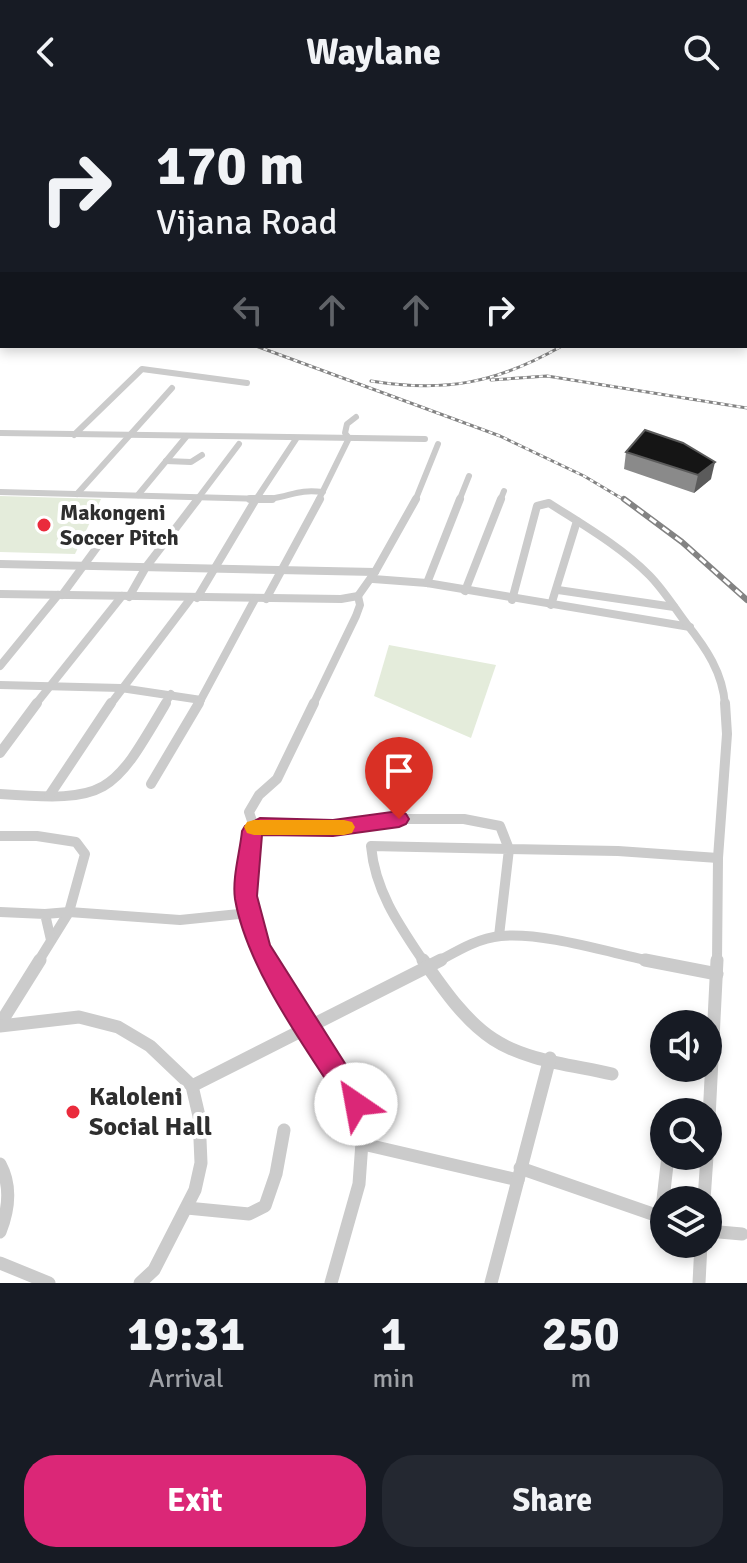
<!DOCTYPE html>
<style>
body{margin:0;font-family:Signika,sans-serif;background:#242831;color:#f1f3f6;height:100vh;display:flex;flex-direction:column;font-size:30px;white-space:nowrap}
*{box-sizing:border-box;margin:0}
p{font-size:26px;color:#9ea1a6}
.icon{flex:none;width:44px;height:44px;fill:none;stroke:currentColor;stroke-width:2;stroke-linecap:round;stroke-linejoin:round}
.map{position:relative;height:1179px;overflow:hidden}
.details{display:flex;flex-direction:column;background:#171b24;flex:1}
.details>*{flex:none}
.top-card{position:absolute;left:0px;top:0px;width:748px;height:244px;box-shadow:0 4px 12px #0003;background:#171b24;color:#f1f3f6;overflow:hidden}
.buttons{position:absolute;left:650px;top:906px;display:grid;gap:16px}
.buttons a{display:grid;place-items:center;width:72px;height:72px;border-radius:50%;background:#171b24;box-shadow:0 4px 12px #0003;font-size:40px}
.pin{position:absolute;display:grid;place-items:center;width:68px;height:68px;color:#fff;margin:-82px -34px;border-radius:50% 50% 50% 0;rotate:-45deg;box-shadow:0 0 8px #0007}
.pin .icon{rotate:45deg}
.me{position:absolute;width:88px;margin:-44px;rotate:327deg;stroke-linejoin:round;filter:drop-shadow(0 0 6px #0008)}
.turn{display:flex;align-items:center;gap:28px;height:168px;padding:0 24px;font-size:36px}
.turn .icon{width:104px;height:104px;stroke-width:2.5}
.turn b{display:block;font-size:56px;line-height:68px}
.lanes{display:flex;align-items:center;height:76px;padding:0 24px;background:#0003;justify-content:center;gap:40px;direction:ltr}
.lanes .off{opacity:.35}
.eta{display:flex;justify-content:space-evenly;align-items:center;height:136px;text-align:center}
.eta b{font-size:48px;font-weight:700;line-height:56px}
.button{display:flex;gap:16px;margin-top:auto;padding:16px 24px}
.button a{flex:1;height:92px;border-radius:32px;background:#db2777;color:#fff;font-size:32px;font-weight:700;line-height:92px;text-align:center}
.button a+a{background:#242831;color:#f1f3f6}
header{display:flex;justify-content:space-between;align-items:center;height:104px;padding:0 24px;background:#171b24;font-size:36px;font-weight:700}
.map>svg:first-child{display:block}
</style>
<header><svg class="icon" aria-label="back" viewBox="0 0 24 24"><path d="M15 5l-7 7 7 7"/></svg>Waylane<svg class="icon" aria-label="search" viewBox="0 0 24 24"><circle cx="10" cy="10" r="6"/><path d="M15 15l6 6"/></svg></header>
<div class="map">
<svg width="747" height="1179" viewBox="0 0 747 1179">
<rect width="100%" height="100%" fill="#fff"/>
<g fill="#e4ecdb">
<path d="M 0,392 L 101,395 L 75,450 L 0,448 Z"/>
<path d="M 389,541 L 496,561 L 471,634 L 374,592 Z"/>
</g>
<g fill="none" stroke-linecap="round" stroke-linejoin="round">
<g stroke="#cbcbcb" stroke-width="4">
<path d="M 614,0 L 636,2"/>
<path d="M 508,2 L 516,0"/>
</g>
<g stroke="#cbcbcb" stroke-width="6">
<path d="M 0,329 L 425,335"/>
<path d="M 74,331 L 142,265 L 247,279"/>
<path d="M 166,357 L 191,358 L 202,351"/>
<path d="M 0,388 L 269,395 C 293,392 297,385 323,388"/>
<path d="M 77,390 L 172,284"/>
<path d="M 138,391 L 186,333"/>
<path d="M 196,397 L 239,340"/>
<path d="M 255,397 L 296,335"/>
<path d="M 318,397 L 349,334 L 345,329 L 347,320 L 356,313"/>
<path d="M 415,397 L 438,340"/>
<path d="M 459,397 L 469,372"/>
<path d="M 500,397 L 504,387"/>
</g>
<g stroke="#cbcbcb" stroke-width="8">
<path d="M 250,395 L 272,395"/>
<path d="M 0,460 L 375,468 L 416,395"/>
<path d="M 373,475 L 427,479 L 690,523"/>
<path d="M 427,479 L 460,395"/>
<path d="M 558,486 L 674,503"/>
<path d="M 465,487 L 501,395"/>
<path d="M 0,490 L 341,495 L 358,492 L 375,468"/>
<path d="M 62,491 L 106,431"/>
<path d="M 129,493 L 146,463 L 198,395"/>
<path d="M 197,494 L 256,395"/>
<path d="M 266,495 L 320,395"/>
<path d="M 512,496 L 537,402 L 549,399 C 583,421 620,442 649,471 C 663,485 674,503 686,519 C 706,544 723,569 725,601"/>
<path d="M 551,501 L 577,417"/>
<path d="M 0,562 L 58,491"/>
<path d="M 0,581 L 121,584 L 201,596"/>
<path d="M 35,601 L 122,492"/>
<path d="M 110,601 L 191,494"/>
<path d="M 164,601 L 171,590"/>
<path d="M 198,601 L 255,495"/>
<path d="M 313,601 L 356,512 L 360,501 L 358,492"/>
</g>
<g stroke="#cbcbcb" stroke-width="10">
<path d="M 0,649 L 37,599"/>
<path d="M 151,680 L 199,599"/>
<path d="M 0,690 C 109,698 112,691 166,599"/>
<path d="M 49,692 L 111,599"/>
<path d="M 254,723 L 249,708 L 259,691 L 277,675 L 314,599"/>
<path d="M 0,732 L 37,732 L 76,738 L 85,750 L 69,808 L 38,858"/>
<path d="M 0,808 L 45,810 L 51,836"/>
<path d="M 45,810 L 69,808 L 180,816 L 249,809"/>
<path d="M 268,858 C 247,813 245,771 254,723 L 333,724 L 399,715 L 464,715 L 500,722 L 509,745 L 618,747 L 718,754"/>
<path d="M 424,858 C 399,821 375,787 371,742 L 509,745 L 499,832"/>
<path d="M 437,858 C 457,847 478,834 501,832 C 545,828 610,849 655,858"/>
<path d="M 717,858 L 718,754 L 727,630 L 725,599"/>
</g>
<g stroke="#cbcbcb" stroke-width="13">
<path d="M 268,856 L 291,900 L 349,987 L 363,1024 L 359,1080 L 331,1179"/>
<path d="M 423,856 C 442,883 464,916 493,935 C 526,957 574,961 612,970"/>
<path d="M 645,856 L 717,870"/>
<path d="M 0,920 L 40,856"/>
<path d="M 0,922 L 79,913 L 118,923 L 150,942 L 192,982 L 199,1012 L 201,1059 L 195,1086 L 154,1166 L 140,1179"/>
<path d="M 192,982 L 441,856"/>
<path d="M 708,1034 L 717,856"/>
<path d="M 363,1040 L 518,1076"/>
<path d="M 0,1060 C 12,1082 9,1105 0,1128"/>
<path d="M 520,1064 L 664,1114"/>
<path d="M 704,1096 L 707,1052"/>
<path d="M 187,1104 L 249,1110 L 265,1102 L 276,1070 L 284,1026"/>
<path d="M 661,1113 L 668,1052"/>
<path d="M 708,1127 L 742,1130"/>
<path d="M 0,1159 L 49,1179"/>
<path d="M 491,1179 L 550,954"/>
<path d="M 699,1179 L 701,1140"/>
</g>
<path fill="#b8b8b8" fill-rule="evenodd" d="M 2,56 L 2,60 L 0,61 L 0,57 Z"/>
<defs>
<g id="rail-far1">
<path d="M 12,2 L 15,0"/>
<path d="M 350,2 L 356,0"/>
<path d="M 256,242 L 500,332 L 584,372 L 626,397"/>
<path d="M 491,276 L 547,272 L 747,304"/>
<path d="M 371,277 C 445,289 497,279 562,242"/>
</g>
<path id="rail" d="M 624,395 L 682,438 L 747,496"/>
</defs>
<use href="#rail-far1" stroke="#838383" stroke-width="3"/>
<use href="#rail" stroke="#838383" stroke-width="6"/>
<use href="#rail-far1" stroke="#fff" stroke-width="2" stroke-dasharray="4" stroke-linecap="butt"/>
<use href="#rail" stroke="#fff" stroke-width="3" stroke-dasharray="8" stroke-linecap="butt"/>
</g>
<path fill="#8a8a8a" d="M 626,348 L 711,375 L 694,389 L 624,365 Z"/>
<path fill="#5b5b5b" d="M 715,358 L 711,375 L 694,389 L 698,371 Z"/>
<path fill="#151515" stroke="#5b5b5b" stroke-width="2" d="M 645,326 L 683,339 L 715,358 L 698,371 L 626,348 Z"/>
<path fill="#db2777" stroke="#8e194d" stroke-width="2" d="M 399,707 L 406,710 L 409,715 L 406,720 L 399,723 L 333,732 L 262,731 L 257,792 L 270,841 L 365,991 L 369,1000 L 365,1008 L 356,1012 L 347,1008 C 308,947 247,866 235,795 C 232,774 240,748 242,727 L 245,722 L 260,714 L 333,716 Z"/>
<path fill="#f59e0b" d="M 254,716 L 344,716 L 352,718 L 355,723 L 352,729 L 344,731 L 254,731 L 247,729 L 244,723 L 247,718 Z"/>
<g fill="#ea2b3c" stroke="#fff" stroke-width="3">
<circle cx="44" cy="421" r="8"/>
<circle cx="73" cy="1008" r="8"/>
</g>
<g text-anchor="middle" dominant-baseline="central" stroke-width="8" stroke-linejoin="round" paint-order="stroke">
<g font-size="22" font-weight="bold" fill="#2e2e2e" stroke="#fff" text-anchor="start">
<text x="60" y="408">Makongeni<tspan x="60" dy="25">Soccer Pitch</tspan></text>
</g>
<g font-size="26" font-weight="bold" fill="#2e2e2e" stroke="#fff" text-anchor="start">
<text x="89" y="993">Kaloleni<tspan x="89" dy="30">Social Hall</tspan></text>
</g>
</g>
</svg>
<div class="buttons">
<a><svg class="icon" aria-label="sound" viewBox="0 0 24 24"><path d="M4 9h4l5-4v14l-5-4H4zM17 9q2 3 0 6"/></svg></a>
<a><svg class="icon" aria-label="search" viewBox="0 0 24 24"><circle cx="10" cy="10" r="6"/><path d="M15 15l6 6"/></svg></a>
<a><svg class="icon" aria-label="layers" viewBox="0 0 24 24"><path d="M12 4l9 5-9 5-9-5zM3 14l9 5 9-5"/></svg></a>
</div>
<div class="pin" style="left:399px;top:715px;background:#d93025"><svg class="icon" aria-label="arrive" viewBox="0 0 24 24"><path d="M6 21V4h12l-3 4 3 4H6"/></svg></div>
<svg class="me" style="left:356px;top:1000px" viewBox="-20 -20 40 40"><circle r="19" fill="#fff"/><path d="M0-13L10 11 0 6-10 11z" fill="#db2777"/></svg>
<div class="top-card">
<div class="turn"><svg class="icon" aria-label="right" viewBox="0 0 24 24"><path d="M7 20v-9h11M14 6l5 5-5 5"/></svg><div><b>170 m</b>Vijana Road</div></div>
<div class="lanes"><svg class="icon off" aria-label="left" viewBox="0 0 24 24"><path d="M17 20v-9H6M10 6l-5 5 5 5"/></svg><svg class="icon off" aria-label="ahead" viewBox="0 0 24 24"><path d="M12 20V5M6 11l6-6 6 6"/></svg><svg class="icon off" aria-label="ahead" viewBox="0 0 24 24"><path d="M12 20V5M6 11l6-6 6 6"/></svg><svg class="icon" aria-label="right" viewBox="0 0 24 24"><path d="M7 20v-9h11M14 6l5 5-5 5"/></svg></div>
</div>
</div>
<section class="details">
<div class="eta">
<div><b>19:31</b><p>Arrival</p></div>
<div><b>1</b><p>min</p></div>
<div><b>250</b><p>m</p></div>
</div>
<div class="button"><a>Exit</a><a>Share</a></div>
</section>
